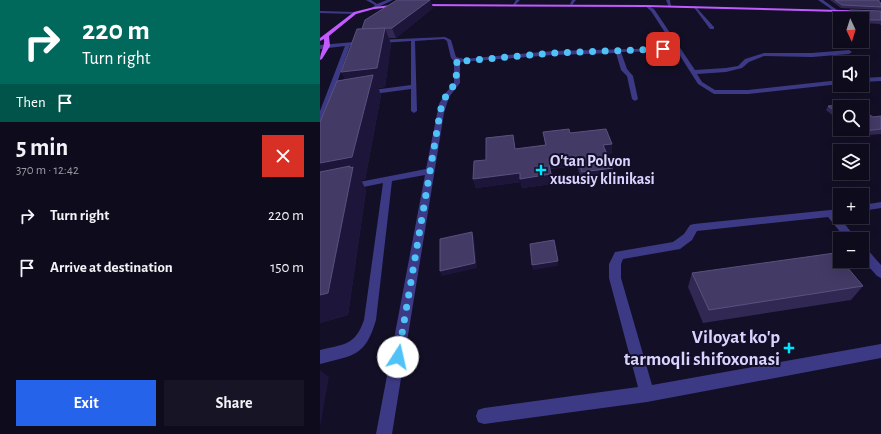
<!DOCTYPE html>
<meta charset="utf-8">
<style>
body{margin:0;font-family:"Alegreya Sans",sans-serif;background:#171425;color:#f1f3f6;height:100vh;display:flex;flex-direction:column;font-size:15px;white-space:nowrap}
*{box-sizing:border-box;margin:0}
p{font-size:13px;color:#9b9ba3}
.icon{flex:none;width:22px;height:22px;fill:none;stroke:currentColor;stroke-width:2;stroke-linecap:round;stroke-linejoin:round}
.map{position:relative;flex:1;overflow:hidden}
.details{display:flex;flex-direction:column;background:#0e0b1c;width:320px}
.details>*{flex:none}
.banner{background:#00695c;color:#fff;overflow:hidden}
.needle{width:26px;rotate:176deg}
.fabs{position:absolute;left:513px;top:12px;display:grid;gap:8px}
.fabs a{display:grid;place-items:center;width:36px;height:36px;border-radius:0px;background:#0e0b1c;box-shadow:0 4px 16px #0002,0 0 0 1px #2e2b3b;font-size:20px}
.pin{position:absolute;display:grid;place-items:center;width:34px;height:34px;color:#fff;margin:-17px;border-radius:8px;box-shadow:0 2px 6px #0006}
.me{position:absolute;width:44px;margin:-22px;rotate:10deg;stroke-linejoin:round;filter:drop-shadow(0 0 3px #0008)}
.turn{display:flex;align-items:center;gap:14px;height:84px;padding:0 16px;font-size:18px}
.turn .icon{width:52px;height:52px;stroke-width:2.5}
.turn b{display:block;font-size:28px;line-height:34px}
.then{display:flex;align-items:center;height:38px;padding:0 16px;background:#0003;gap:8px;font-size:15px}
.round{display:grid;place-items:center;flex:none;width:42px;height:42px;border-radius:0px;background:#171425}
.overview{display:flex;align-items:center;justify-content:space-between;height:68px;padding:0 16px}
h1{font-size:24px;font-weight:600;line-height:30px}
.button{display:flex;gap:8px;margin-top:auto;padding:8px 16px}
.button a{flex:1;height:46px;border-radius:0px;background:#2563eb;color:#fff;font-size:16px;font-weight:600;line-height:46px;text-align:center}
.button a+a{background:#171425;color:#f1f3f6}
ul{padding:0;list-style:none}
li{display:flex;align-items:center;gap:12px;height:52px;padding:0 16px}
li div{flex:1}
li b{display:block;font-size:15px}
li em{font-style:normal}
main{display:flex;flex:1;min-height:0}
.map>svg:first-child{display:block}
</style>
<main>
<section class="details">
<div class="banner">
<div class="turn"><svg class="icon" aria-label="right" viewBox="0 0 24 24"><path d="M7 20v-9h11M14 6l5 5-5 5"/></svg><div><b>220 m</b>Turn right</div></div>
<div class="then">Then<svg class="icon" aria-label="arrive" viewBox="0 0 24 24"><path d="M6 21V4h12l-3 4 3 4H6"/></svg></div>
</div>
<div class="overview"><div><h1>5 min</h1><p>370 m · 12:42</p></div><a class="round" style="background:#d93025;color:#fff"><svg class="icon" aria-label="close" viewBox="0 0 24 24"><path d="M6 6l12 12M18 6L6 18"/></svg></a></div>
<ul>
<li><svg class="icon" aria-label="right" viewBox="0 0 24 24"><path d="M7 20v-9h11M14 6l5 5-5 5"/></svg><div><b>Turn right</b></div><em>220 m</em></li>
<li><svg class="icon" aria-label="arrive" viewBox="0 0 24 24"><path d="M6 21V4h12l-3 4 3 4H6"/></svg><div><b>Arrive at destination</b></div><em>150 m</em></li>
</ul>
<div class="button"><a>Exit</a><a>Share</a></div>
</section>
<div class="map">
<svg width="561" height="434" viewBox="0 0 561 434">
<rect width="100%" height="100%" fill="#130f26"/>
<g fill="none" stroke-linecap="round" stroke-linejoin="round">
<g fill="#3d3a85" fill-rule="evenodd">
<path d="M 46,0 L 51,0 L 57,4 L 67,0 L 73,0 L 54,9 L 52,8 L 55,5 Z"/>
<path d="M 196,0 L 200,0 L 195,5 L 193,5 Z"/>
<path d="M 252,0 L 256,0 L 252,5 L 250,4 Z"/>
<path d="M 346,0 L 350,0 L 351,7 L 349,7 Z"/>
<path d="M 498,0 L 503,0 L 517,10 L 514,11 Z"/>
<path d="M 327,5 L 334,9 L 375,70 L 406,68 L 418,66 L 425,59 L 444,53 L 492,53 L 529,50 L 532,52 L 529,54 L 492,57 L 444,56 L 429,62 L 422,68 L 406,72 L 377,74 L 382,82 L 395,90 L 428,90 L 520,80 L 520,84 L 428,94 L 394,94 L 378,84 L 357,51 L 301,52 L 307,69 L 313,76 L 318,99 L 315,101 L 312,99 L 307,76 L 301,70 L 296,53 L 233,55 L 140,62 L 140,83 L 129,97 L 124,113 L 72,434 L 56,434 L 105,175 L 72,181 L 56,320 C 45,357 34,355 0,364 L 0,350 C 24,344 35,346 44,320 L 63,183 L 29,190 L 24,187 L 29,184 L 106,169 L 119,104 L 124,95 L 134,83 L 134,61 L 131,58 L 127,41 L 124,39 L 95,41 L 97,111 L 94,113 L 91,111 L 91,89 L 46,95 L 43,93 L 46,91 L 91,85 L 91,41 L 30,45 L 4,121 L 0,123 L 0,111 L 25,46 L 0,49 L 0,45 L 57,40 L 125,37 L 131,40 L 136,57 L 144,59 L 233,51 L 355,48 L 331,11 L 325,6 Z"/>
<path d="M 373,6 L 375,6 L 394,27 L 394,29 L 390,29 Z"/>
<path d="M 0,11 L 35,12 L 37,13 L 35,14 L 0,13 Z"/>
<path d="M 561,77 L 561,81 L 542,82 L 542,78 Z"/>
<path d="M 561,202 L 561,208 L 542,211 L 542,205 Z"/>
<path d="M 520,209 L 520,215 L 518,216 L 537,239 L 526,239 L 508,217 L 377,231 L 372,240 L 360,249 L 303,259 L 301,264 L 301,278 L 332,385 L 561,344 L 561,358 L 327,402 L 164,424 L 158,422 L 156,416 L 158,410 L 164,408 L 318,387 L 289,278 L 289,264 L 295,252 L 353,242 L 364,234 L 370,225 L 374,224 Z"/>
<path d="M 542,247 L 546,248 L 561,265 L 561,278 L 557,276 L 542,259 Z"/>
</g>
<g fill="#c25bff" fill-rule="evenodd">
<path d="M 81,4 L 82,6 L 54,9 L 36,14 L 9,36 L 10,46 L 2,59 L 0,60 C 0,52 5,47 4,39 L 0,41 L 0,38 L 34,12 L 54,7 Z"/>
<path d="M 98,4 L 327,5 L 561,11 L 561,13 L 327,7 L 99,6 Z"/>
</g>
</g>
<g fill="#312854">
<path d="M 510,0 L 559,0 L 559,2 L 561,3 L 561,10 L 521,8 Z"/>
<path d="M 113,8 L 76,38 L 69,38 L 71,44 L 65,87 L 58,88 L 61,95 L 45,180 L 41,180 L 46,190 L 28,315 L 0,323 L 0,122 L 25,79 L 21,72 L 42,29 Z"/>
<path d="M 530,10 L 561,11 L 561,25 L 559,24 L 542,23 L 542,19 L 536,19 L 528,14 Z"/>
<path d="M 508,106 L 520,107 L 520,121 L 506,110 Z"/>
<path d="M 561,116 L 561,134 L 526,137 L 526,129 L 542,129 L 553,117 Z"/>
<path d="M 223,132 L 250,133 L 292,144 L 292,153 L 287,154 L 293,177 L 262,182 L 257,166 L 230,169 L 232,184 L 202,188 L 201,182 L 156,188 L 153,179 L 166,160 L 193,135 L 195,149 L 225,145 Z"/>
<path d="M 372,273 L 543,286 L 531,300 L 383,323 L 368,287 Z"/>
</g>
<g fill="#1d163a">
<path d="M 110,0 L 111,0 L 113,8 L 76,38 L 72,28 Z"/>
<path d="M 65,28 L 71,44 L 65,87 L 58,88 L 61,95 L 45,180 L 41,180 L 46,190 L 28,315 L 0,323 L 0,163 L 31,91 L 21,72 Z"/>
<path d="M 292,144 L 292,153 L 283,154 L 283,145 Z"/>
<path d="M 257,156 L 257,166 L 229,169 L 228,159 Z"/>
<path d="M 293,168 L 293,177 L 262,182 L 262,172 Z"/>
<path d="M 200,173 L 231,174 L 232,184 L 202,188 L 201,182 L 156,188 L 153,179 Z"/>
<path d="M 152,232 L 154,237 L 157,268 L 122,276 L 120,271 Z"/>
<path d="M 238,261 L 238,266 L 213,270 L 212,265 Z"/>
<path d="M 0,370 L 9,377 L 0,427 Z"/>
</g>
<g fill="#433a66" stroke="#5a527e">
<path d="M 77,0 L 110,0 L 72,28 L 42,29 L 45,20 Z"/>
<path d="M 515,0 L 559,0 L 559,2 L 561,3 L 561,7 L 522,5 Z"/>
<path d="M 530,10 L 561,11 L 561,20 L 543,20 Z"/>
<path d="M 65,28 L 57,68 L 21,72 L 37,29 Z"/>
<path d="M 53,75 L 32,157 L 0,163 L 0,122 L 17,81 Z"/>
<path d="M 533,104 L 537,107 L 520,107 L 520,115 L 508,106 Z"/>
<path d="M 542,110 L 553,117 L 561,116 L 561,129 L 529,133 L 528,129 L 542,129 Z"/>
<path d="M 249,129 L 250,133 L 286,129 L 292,144 L 283,145 L 293,168 L 262,172 L 257,156 L 228,159 L 231,174 L 200,179 L 200,173 L 153,179 L 154,161 L 166,160 L 166,138 L 193,135 L 195,149 L 226,145 L 223,132 Z"/>
<path d="M 30,166 L 30,168 L 33,167 L 8,293 L 0,295 L 0,172 Z"/>
<path d="M 152,232 L 155,263 L 120,271 L 120,239 Z"/>
<path d="M 234,240 L 238,261 L 212,265 L 210,244 Z"/>
<path d="M 515,253 L 520,259 L 520,261 L 522,261 L 543,286 L 389,310 L 372,273 Z"/>
</g>
<g fill="none" stroke-linecap="round" stroke-linejoin="round">
<path stroke="#4fc3f7" stroke-width="7" stroke-dasharray="0 12.6" d="M 78,357 L 120,113 L 122,104 L 126,96 L 136,82 L 137,60 L 144,61 L 233,53 L 343,49"/>
</g>
<g fill="#00e5ff" stroke="#130f26" stroke-width="1.5">
<path d="M219 164h4v4h4v4h-4v4h-4v-4h-4v-4h4z"/>
<path d="M467 342h4v4h4v4h-4v4h-4v-4h-4v-4h4z"/>
</g>
<g text-anchor="middle" dominant-baseline="central" stroke-width="4" stroke-linejoin="round" paint-order="stroke">
<g font-size="16" font-weight="bold" fill="#d9d4ff" stroke="#130f26" text-anchor="start">
<text x="230" y="161">O'tan Polvon<tspan x="230" dy="18">xususiy klinikasi</tspan></text>
</g>
<g font-size="19" font-weight="bold" fill="#d9d4ff" stroke="#130f26" text-anchor="end">
<text x="460" y="337">Viloyat ko'p<tspan x="460" dy="22">tarmoqli shifoxonasi</tspan></text>
</g>
</g>
</svg>
<div class="fabs">
<a><svg class="needle" viewBox="-14 -14 28 28"><path d="M0-13l5 13h-10z" fill="#e53935"/><path d="M0 13l5-13h-10z" fill="#9b9ba3"/></svg></a>
<a><svg class="icon" aria-label="sound" viewBox="0 0 24 24"><path d="M4 9h4l5-4v14l-5-4H4zM17 9q2 3 0 6"/></svg></a>
<a><svg class="icon" aria-label="search" viewBox="0 0 24 24"><circle cx="10" cy="10" r="6"/><path d="M15 15l6 6"/></svg></a>
<a><svg class="icon" aria-label="layers" viewBox="0 0 24 24"><path d="M12 4l9 5-9 5-9-5zM3 14l9 5 9-5"/></svg></a>
<a>+</a>
<a>−</a>
</div>
<div class="pin" style="left:343px;top:49px;background:#d93025"><svg class="icon" aria-label="arrive" viewBox="0 0 24 24"><path d="M6 21V4h12l-3 4 3 4H6"/></svg></div>
<svg class="me" style="left:78px;top:357px" viewBox="-20 -20 40 40"><circle r="19" fill="#fff"/><path d="M0-13L10 11 0 6-10 11z" fill="#4fc3f7"/></svg>
</div>
</main>
